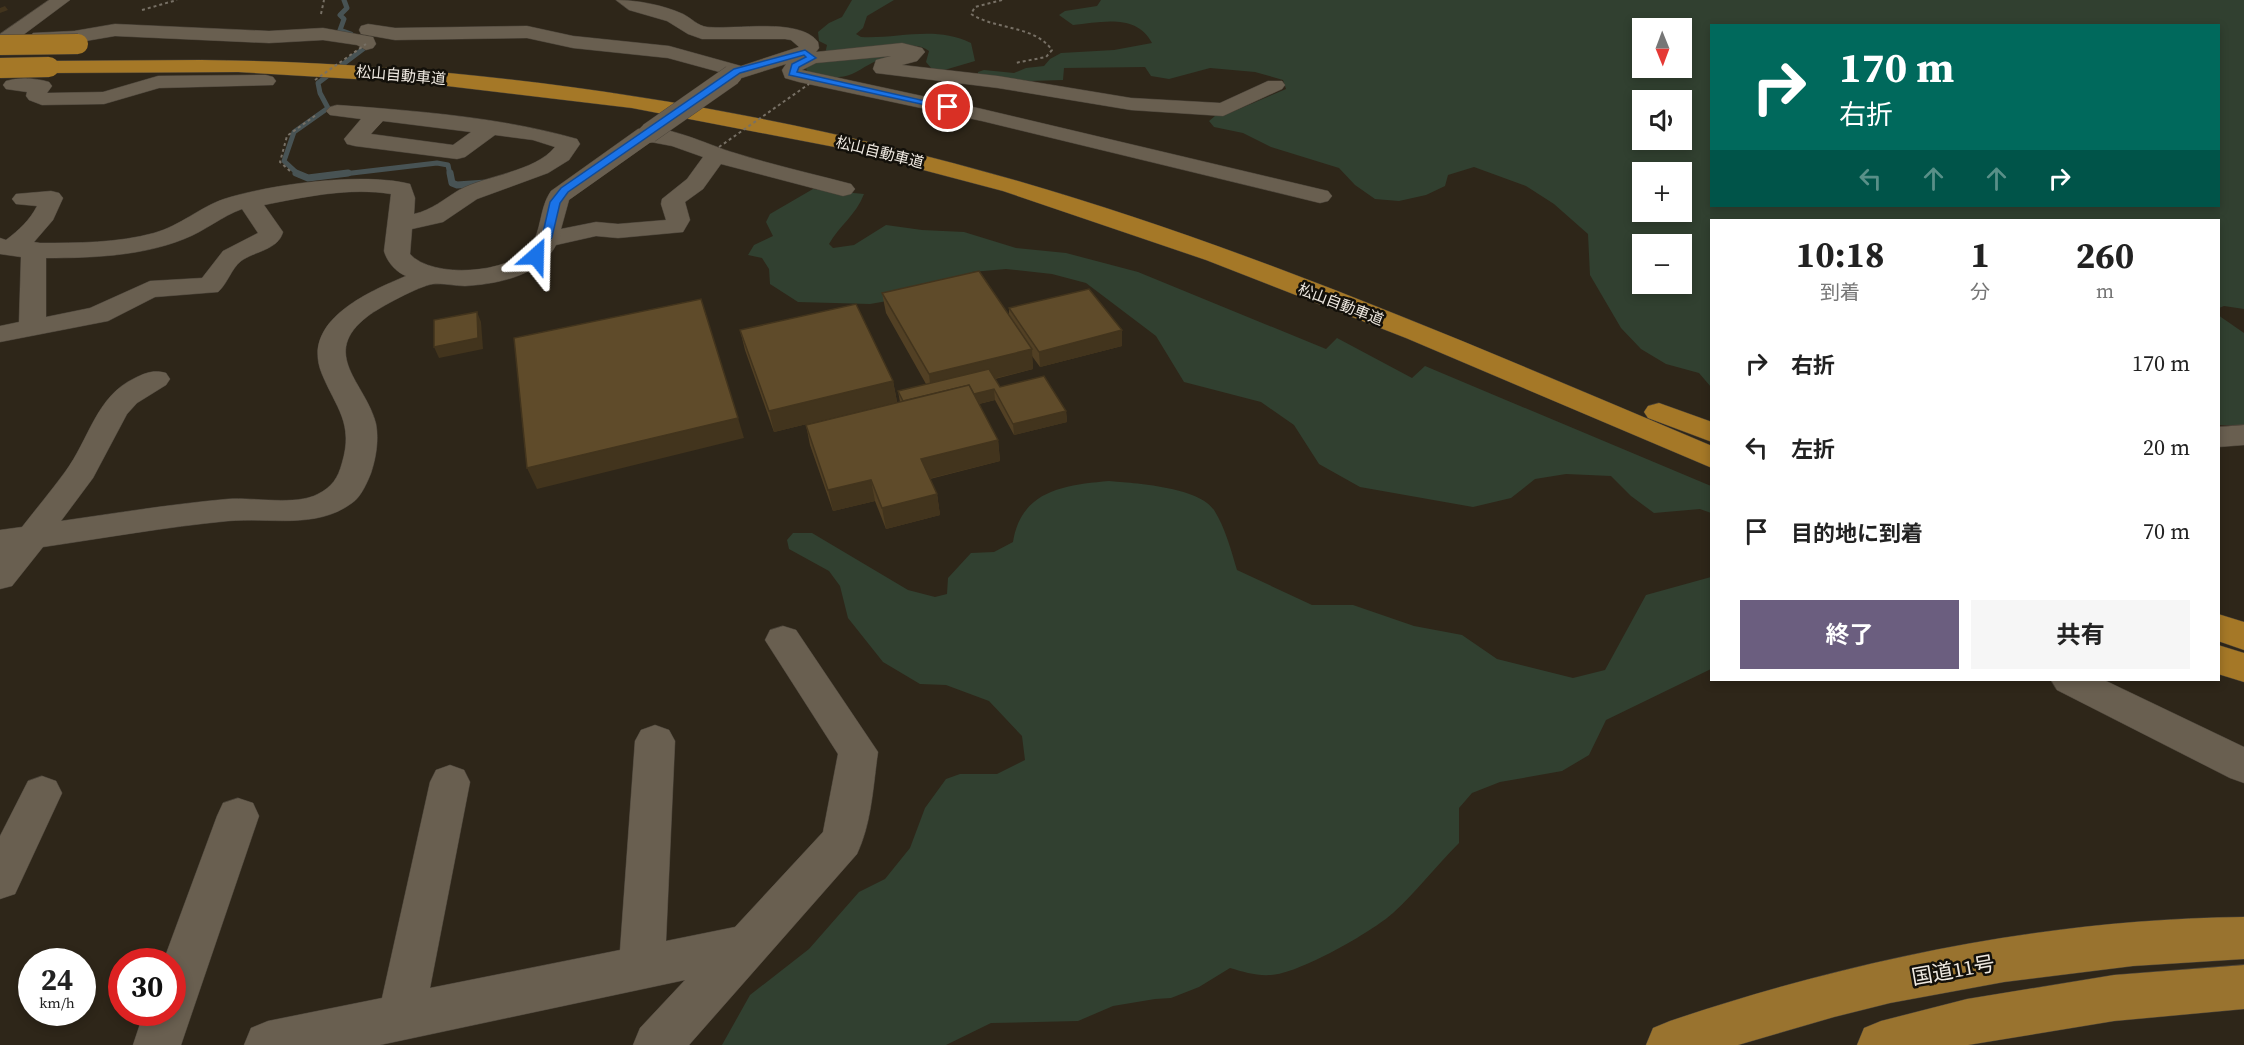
<!DOCTYPE html>
<html lang="ja">
<meta charset="utf-8">
<style>
body{margin:0;font-family:"Source Serif 4","Noto Sans JP",serif;background:#f6f6f6;color:#222;height:100vh;display:flex;flex-direction:column;font-size:22px;white-space:nowrap}
*{box-sizing:border-box;margin:0}
p{font-size:20px;color:#767676}
.icon{flex:none;width:33px;height:33px;fill:none;stroke:currentColor;stroke-width:2;stroke-linecap:round;stroke-linejoin:round}
.map{position:relative;flex:1;overflow:hidden}
.details{position:absolute;left:1710px;top:219px;width:510px;height:462px;display:flex;flex-direction:column;background:#fff;border-radius:0px;box-shadow:0 3px 9px #0003}
.details>*{flex:none}
.hud{position:absolute;left:1710px;top:24px;width:510px;height:183px;border-radius:0px;box-shadow:0 3px 9px #0003;background:#00695c;color:#fff;overflow:hidden}
.needle{width:39px;rotate:179deg}
.tools{position:absolute;left:1632px;top:18px;display:grid;gap:12px}
.tools a{display:grid;place-items:center;width:60px;height:60px;border-radius:0px;background:#fff;box-shadow:0 3px 9px #0003;font-size:30px}
.speed{position:absolute;left:18px;top:948px;display:flex;gap:12px;font-size:30px;font-weight:700;text-align:center}
.speed>*{display:grid;place-content:center;width:78px;height:78px;border-radius:50%;background:#fff;box-shadow:0 3px 9px #0003;line-height:1}
.speed small{font-size:15px;font-weight:400}
.speed .limit{border:9px solid #d22;background:#fff;color:#111}
.pin{position:absolute;display:grid;place-items:center;width:51px;height:51px;color:#fff;margin:-26px;border:3px solid #fff;border-radius:50%;box-shadow:0 2px 6px #0007}
.me{position:absolute;width:66px;margin:-33px;rotate:25deg;stroke-linejoin:round;filter:drop-shadow(0 0 4px #0008)}
.turn{display:flex;align-items:center;gap:21px;height:126px;padding:0 30px;font-size:27px}
.turn .icon{width:78px;height:78px;stroke-width:2.5}
.turn b{display:block;font-size:42px;line-height:51px}
.lanes{display:flex;align-items:center;height:57px;padding:0 30px;background:#0003;justify-content:center;gap:30px;direction:ltr}
.lanes .off{opacity:.35}
.eta{display:flex;justify-content:space-evenly;align-items:center;height:102px;text-align:center}
.eta b{font-size:36px;font-weight:700;line-height:42px}
.action{display:flex;gap:12px;margin-top:auto;padding:12px 30px}
.action a{flex:1;height:69px;border-radius:0px;background:#6b5e7f;color:#fff;font-size:24px;font-weight:700;line-height:69px;text-align:center}
.action a+a{background:#f6f6f6;color:#222}
ul{padding:0;list-style:none}
li{display:flex;align-items:center;gap:18px;height:84px;padding:0 30px}
li div{flex:1}
li b{display:block;font-size:22px}
li em{font-style:normal}
.map>svg:first-child{display:block}
</style>
<div class="map">
<svg width="2244" height="1045" viewBox="0 0 2244 1045">
<rect width="100%" height="100%" fill="#2e2619"/>
<g fill="#314030" fill-rule="evenodd">
<path d="M 852,0 L 894,0 L 867,16 L 863,28 L 856,34 L 861,37 C 898,39 935,25 971,43 L 975,61 L 941,71 L 932,69 L 926,62 L 929,51 C 918,42 894,45 887,58 C 871,61 865,68 852,74 C 838,80 822,76 808,74 L 806,68 L 825,54 L 827,45 L 819,41 L 818,32 L 829,23 L 842,17 Z"/>
<path d="M 1101,0 L 2244,0 L 2244,309 L 2224,306 L 2219,308 L 2218,220 L 1712,220 L 1711,387 L 1699,373 L 1666,364 L 1641,349 L 1621,328 L 1590,275 L 1588,234 L 1554,204 L 1526,186 L 1474,167 L 1448,175 L 1445,186 L 1426,195 L 1399,201 L 1375,199 L 1355,185 L 1339,168 L 1271,147 L 1243,133 L 1214,127 L 1209,121 L 1215,116 L 1232,112 L 1286,89 L 1283,80 L 1255,72 L 1210,68 L 1169,79 L 1151,76 L 1145,67 L 1064,68 L 1063,80 L 1030,81 L 978,75 L 978,72 L 984,70 L 1014,73 L 1026,68 L 1044,66 L 1050,59 L 1061,53 L 1114,50 L 1152,43 C 1137,13 1101,22 1073,25 L 1059,15 L 1065,11 L 1097,6 ZM 1712,26 L 2218,26 L 2218,206 L 1712,206 ZM 1642,28 L 1682,28 L 1682,68 L 1642,68 ZM 1642,100 L 1682,100 L 1682,140 L 1642,140 ZM 1642,172 L 1682,172 L 1682,212 L 1642,212 ZM 1642,244 L 1682,244 L 1682,284 L 1642,284 Z"/>
<path d="M 813,189 L 864,194 C 856,215 839,226 829,244 L 833,248 L 854,245 L 886,225 L 922,230 L 964,232 L 1016,248 L 1066,253 L 1138,272 L 1326,349 L 1337,338 L 1412,378 L 1425,366 L 1711,486 L 1711,513 L 1700,509 L 1654,513 L 1631,496 L 1611,476 L 1566,474 L 1535,479 L 1511,498 L 1473,507 L 1360,487 L 1319,464 L 1294,425 L 1261,402 L 1184,382 L 1156,336 L 1086,283 L 1052,274 L 1006,269 L 972,272 L 959,280 L 916,296 L 870,304 L 798,302 L 770,284 L 769,269 L 762,258 L 748,255 L 754,245 L 773,236 L 766,222 L 770,214 Z"/>
<path d="M 2218,315 L 2244,333 L 2244,425 L 2219,425 Z"/>
<path d="M 1109,481 C 1134,483 1199,487 1214,510 C 1225,527 1231,550 1237,570 L 1312,605 L 1353,605 L 1414,626 L 1462,635 L 1497,659 L 1573,678 L 1605,670 L 1646,595 L 1711,577 L 1711,669 L 1606,720 L 1589,755 L 1562,771 L 1500,782 L 1472,793 L 1459,808 L 1459,843 C 1436,866 1416,892 1393,913 C 1372,932 1298,974 1271,975 C 1256,976 1244,972 1230,968 L 1199,987 L 1171,998 L 1155,999 L 1113,1006 L 1078,1021 L 991,1023 L 946,1045 L 722,1045 L 750,995 L 809,949 L 859,892 L 885,879 L 910,848 L 925,808 L 946,779 L 960,774 L 997,774 L 1025,760 L 1022,736 L 989,701 L 946,685 L 920,684 L 883,662 L 848,618 L 840,586 L 829,571 L 789,549 L 787,540 L 793,533 L 812,533 L 908,590 L 935,597 L 947,594 L 948,578 L 971,553 L 994,552 L 1013,542 C 1021,490 1065,485 1109,481 Z"/>
</g>
<g fill="none" stroke-linecap="round" stroke-linejoin="round">
<g stroke="#485354" stroke-width="5">
<path d="M 344,0 L 347,8 L 340,15 L 344,19 L 340,30 L 351,34"/>
<path d="M 299,175 L 284,161 L 294,132 L 328,108 L 320,93 L 318,83 L 371,43"/>
<path d="M 335,175 L 437,163 L 448,165 L 450,175"/>
</g>
<g stroke="#485354" stroke-width="7">
<path d="M 296,173 L 308,178 L 348,173"/>
<path d="M 450,173 L 452,183 L 457,185 L 486,183"/>
</g>
<defs>
<g id="minor">
<path d="M 616,0 C 637,0 663,5 683,14 C 691,18 698,26 707,27 C 735,30 800,17 818,42 L 819,48 L 816,52 L 902,43 L 922,48 L 925,52 L 917,61 L 902,65 L 998,76 L 1131,98 L 1220,103 L 1268,81 L 1282,81 L 1285,85 L 1282,89 L 1223,116 L 1131,110 L 998,88 L 876,73 L 873,69 L 876,60 L 891,56 L 816,63 L 802,70 L 982,109 L 1328,191 L 1332,196 L 1328,201 L 1320,203 L 982,121 L 799,82 L 785,78 L 782,70 L 786,64 L 732,81 L 725,79 L 723,73 L 668,58 L 573,48 L 527,38 L 395,40 L 361,34 L 359,30 L 361,26 L 368,24 L 395,28 L 527,26 L 573,36 L 669,46 L 741,66 L 799,47 L 791,40 L 785,39 L 702,39 L 688,34 L 667,21 L 629,10 Z"/>
<path d="M 115,24 L 269,31 L 323,28 L 373,37 L 376,44 L 373,48 L 366,50 L 357,45 L 323,40 L 269,43 L 115,36 L 74,43 L 33,41 L 30,37 L 33,33 L 74,31 Z"/>
<path d="M 266,75 L 273,77 L 276,81 L 273,85 L 159,88 L 104,104 L 42,105 L 29,100 L 26,96 L 27,92 L 6,89 L 3,85 L 6,81 C 19,77 36,78 49,82 L 52,86 L 47,93 L 103,92 L 158,76 Z"/>
<path d="M 337,105 C 417,111 500,117 577,139 L 580,144 L 569,160 L 548,173 L 477,199 L 443,222 L 412,229 L 410,254 C 432,279 510,274 530,247 C 542,231 539,208 551,191 L 638,129 C 663,122 710,146 735,153 C 773,165 813,174 851,184 L 855,189 L 851,194 L 843,196 L 721,164 L 703,189 L 685,202 L 690,220 L 683,232 L 618,238 L 596,236 L 556,245 C 540,276 497,284 465,286 C 455,286 443,283 433,284 C 419,286 380,307 368,316 C 318,354 366,383 376,424 C 379,440 376,458 371,473 C 367,483 361,497 352,503 C 316,530 268,517 228,521 C 166,527 104,538 43,547 L 12,586 L 0,589 L 0,530 L 22,527 C 36,509 51,491 65,472 C 89,440 96,396 135,378 C 147,372 154,370 166,373 L 170,379 L 166,385 L 137,403 L 127,414 L 93,478 L 61,521 C 117,513 172,504 228,499 C 254,497 296,506 318,494 C 332,487 338,478 342,463 C 354,423 336,408 322,374 C 300,321 368,292 406,276 C 396,272 387,262 384,251 L 391,194 C 351,187 303,197 264,205 L 283,232 C 278,250 255,251 241,261 C 231,269 228,283 218,292 L 155,297 L 108,321 L 0,342 L 0,326 L 19,322 L 21,257 L 0,254 L 0,238 L 6,240 C 19,230 30,220 37,206 L 16,204 L 12,199 L 16,194 L 51,191 L 59,193 L 63,198 L 53,220 L 34,242 L 40,243 C 77,243 118,243 154,233 C 180,226 200,207 224,199 C 271,184 363,172 410,184 L 415,198 L 414,214 C 432,210 444,199 459,190 C 486,175 535,172 555,147 L 533,140 L 495,135 L 465,157 L 457,159 L 355,146 L 347,144 L 344,139 L 361,119 L 330,115 L 326,111 L 330,107 ZM 383,121 L 471,132 L 453,145 L 371,134 ZM 651,142 L 672,146 L 703,157 L 687,179 L 662,199 L 661,204 L 666,220 L 618,224 L 596,222 L 561,229 L 569,200 ZM 242,209 L 258,233 L 223,251 L 202,278 L 150,281 L 90,308 L 46,317 L 46,258 C 92,258 142,256 184,239 C 205,231 222,216 242,209 Z"/>
<path d="M 2244,425 L 2244,445 L 2218,447 L 2218,427 Z"/>
<path d="M 783,626 L 796,630 L 878,752 C 873,786 872,822 857,854 L 689,1045 L 633,1045 L 640,1028 L 685,980 L 380,1045 L 244,1045 L 251,1028 L 268,1021 L 382,998 L 430,782 L 436,770 L 450,765 L 464,770 L 470,782 L 430,988 L 620,950 L 635,741 L 641,730 L 655,725 L 669,730 L 675,741 L 666,941 L 735,927 L 823,832 L 838,754 L 765,640 L 770,630 Z"/>
<path d="M 2051,680 L 2104,680 L 2244,747 L 2244,783 L 2230,778 L 2057,690 Z"/>
<path d="M 42,776 L 56,781 L 62,793 L 15,894 L 0,899 L 0,836 L 28,781 Z"/>
<path d="M 238,798 L 253,803 L 259,816 L 181,1045 L 133,1045 L 144,1012 L 172,1012 L 172,962 L 163,962 L 217,816 L 223,803 Z"/>
</g>
<path id="secondary" d="M 49,0 L 70,0 L 7,47 L 0,49 L 0,34 Z"/>
<g id="trunk">
<path d="M 2244,917 L 2244,959 L 2133,966 L 2004,982 L 1890,1003 L 1834,1017 L 1738,1045 L 1646,1045 L 1653,1028 L 1670,1021 C 1854,959 2049,919 2244,917 Z"/>
<path d="M 2244,965 L 2244,1009 L 2114,1021 L 1968,1045 L 1857,1045 L 1864,1028 L 1881,1021 L 1967,999 L 2114,975 Z"/>
</g>
<g id="motorway">
<path d="M 201,60 C 477,63 753,105 1018,181 C 1256,250 1484,350 1712,446 L 1712,468 L 1406,338 L 1206,260 L 1003,191 L 840,148 L 632,108 L 422,83 L 238,72 L 49,73 L 42,71 L 39,67 L 42,63 L 49,61 Z"/>
<path d="M 1659,403 L 1712,422 L 1712,442 L 1648,418 L 1644,412 L 1648,406 Z"/>
<path d="M 2218,614 L 2244,622 L 2244,650 L 2218,641 Z"/>
<path d="M 2218,645 L 2244,653 L 2244,682 L 2218,674 Z"/>
</g>
</defs>
<use href="#minor" stroke="#4a4339" stroke-width="1"/>
<use href="#secondary" stroke="#4a4339" stroke-width="1"/>
<use href="#trunk" stroke="#4a4339" stroke-width="1"/>
<use href="#motorway" stroke="#4a4339" stroke-width="1"/>
<g stroke="#777065" stroke-width="2" stroke-dasharray="3 3" stroke-linecap="butt">
<path d="M 1002,0 L 975,7 L 971,14 C 996,30 1034,25 1052,50 L 1046,57 L 1015,63"/>
<path d="M 142,10 L 177,0"/>
<path d="M 321,14 L 324,0"/>
<path d="M 290,171 L 280,162 L 287,136 L 316,115"/>
</g>
<use href="#minor" fill="#695f50" fill-rule="evenodd"/>
<use href="#secondary" fill="#695f50" fill-rule="evenodd"/>
<use href="#trunk" fill="#99732f" fill-rule="evenodd"/>
<use href="#motorway" fill="#a57827" fill-rule="evenodd"/>
<defs>
<path id="minor-bridge" d="M 649,133 L 732,75"/>
<g id="motorway-bridge">
<path d="M 0,45 L 78,44"/>
<path d="M 0,68 L 49,67"/>
</g>
</defs>
<use href="#minor-bridge" stroke="#4a4339" stroke-width="21" stroke-linecap="butt"/>
<use href="#motorway-bridge" stroke="#4a4339" stroke-width="21" stroke-linecap="butt"/>
<g stroke="#777065" stroke-width="2" stroke-dasharray="3 3" stroke-linecap="butt">
<path d="M 315,80 L 366,44"/>
<path d="M 719,147 L 809,84"/>
</g>
<use href="#minor-bridge" stroke="#695f50" stroke-width="20"/>
<use href="#motorway-bridge" stroke="#a57827" stroke-width="20"/>
</g>
<g fill="#524024">
<path d="M 882,293 L 1009,316 L 1009,308 L 1122,346 L 1040,367 L 1032,356 L 1033,369 L 995,379 L 1000,387 L 1066,411 L 1067,422 L 1014,435 L 995,400 L 979,404 L 998,440 L 1000,461 L 930,479 L 937,494 L 940,515 L 886,529 L 875,501 L 833,511 L 810,445 L 806,425 L 900,402 L 898,391 L 926,384 L 886,313 Z"/>
<path d="M 740,330 L 893,381 L 897,402 L 774,432 L 745,350 Z"/>
</g>
<g fill="#42341d">
<path d="M 5,6 L 8,10 L 0,13 L 0,8 Z"/>
<path d="M 477,312 L 481,322 L 483,349 L 439,358 L 434,347 Z"/>
<path d="M 1122,330 L 1122,346 L 1040,367 L 1039,352 Z"/>
<path d="M 1032,349 L 1033,369 L 931,394 L 929,374 Z"/>
<path d="M 893,381 L 897,402 L 774,432 L 769,411 Z"/>
<path d="M 994,389 L 995,400 L 909,421 L 907,410 Z"/>
<path d="M 1066,411 L 1067,422 L 1014,435 L 1013,424 Z"/>
<path d="M 738,418 L 744,438 L 537,489 L 527,468 Z"/>
<path d="M 998,440 L 1000,461 L 924,480 L 921,459 Z"/>
<path d="M 871,480 L 875,501 L 833,511 L 828,490 Z"/>
<path d="M 937,494 L 940,515 L 886,529 L 882,508 Z"/>
</g>
<g fill="#5f4b2a" stroke="#42341d" stroke-width="1.5">
<path d="M 979,271 L 1032,349 L 929,374 L 882,293 Z"/>
<path d="M 1089,289 L 1122,330 L 1039,352 L 1009,308 Z"/>
<path d="M 701,299 L 738,418 L 527,468 L 514,338 Z"/>
<path d="M 856,304 L 893,381 L 769,411 L 740,330 Z"/>
<path d="M 477,312 L 478,338 L 434,347 L 434,320 Z"/>
<path d="M 989,369 L 1000,387 L 1044,376 L 1066,411 L 1013,424 L 994,389 L 974,394 L 969,385 L 903,401 L 898,391 Z"/>
<path d="M 969,385 L 998,440 L 921,459 L 937,494 L 882,508 L 871,480 L 828,490 L 806,425 Z"/>
</g>
<path fill="#1a73e8" stroke="#114b97" stroke-width="1.5" d="M 805,50 L 816,58 L 799,67 L 797,72 L 952,107 L 948,110 L 789,75 L 792,64 L 806,57 L 804,55 L 740,73 L 568,192 L 560,203 L 552,237 L 540,258 L 533,258 L 531,256 L 542,237 L 550,202 L 561,188 L 734,69 Z"/>
<g text-anchor="middle" dominant-baseline="central" stroke-width="5" stroke-linejoin="round" paint-order="stroke">
<g font-size="15" fill="#efe9e1" stroke="#13100a">
<text transform="translate(401 75) rotate(5)">松山自動車道</text>
<text transform="translate(880 152) rotate(14)">松山自動車道</text>
<text transform="translate(1341 304) rotate(21)">松山自動車道</text>
</g>
<g font-size="21" fill="#efe9e1" stroke="#13100a">
<text transform="translate(1953 970) rotate(-10)">国道11号</text>
</g>
</g>
</svg>
<div class="tools">
<a><svg class="needle" viewBox="-14 -14 28 28"><path d="M0-13l5 13h-10z" fill="#e53935"/><path d="M0 13l5-13h-10z" fill="#767676"/></svg></a>
<a><svg class="icon" aria-label="sound" viewBox="0 0 24 24"><path d="M4 9h4l5-4v14l-5-4H4zM17 9q2 3 0 6"/></svg></a>
<a>+</a>
<a>−</a>
</div>
<div class="speed"><div>24<small>km/h</small></div><div class="limit">30</div></div>
<div class="pin" style="left:948px;top:107px;background:#d93025"><svg class="icon" aria-label="arrive" viewBox="0 0 24 24"><path d="M6 21V4h12l-3 4 3 4H6"/></svg></div>
<svg class="me" style="left:536px;top:256px" viewBox="-20 -20 40 40"><path d="M0-17L14 15 0 8-14 15z" fill="#1a73e8" stroke="#fff" stroke-width="4"/></svg>
<div class="hud">
<div class="turn"><svg class="icon" aria-label="right" viewBox="0 0 24 24"><path d="M7 20v-9h11M14 6l5 5-5 5"/></svg><div><b>170 m</b>右折</div></div>
<div class="lanes"><svg class="icon off" aria-label="left" viewBox="0 0 24 24"><path d="M17 20v-9H6M10 6l-5 5 5 5"/></svg><svg class="icon off" aria-label="ahead" viewBox="0 0 24 24"><path d="M12 20V5M6 11l6-6 6 6"/></svg><svg class="icon off" aria-label="ahead" viewBox="0 0 24 24"><path d="M12 20V5M6 11l6-6 6 6"/></svg><svg class="icon" aria-label="right" viewBox="0 0 24 24"><path d="M7 20v-9h11M14 6l5 5-5 5"/></svg></div>
</div>
<section class="details">
<div class="eta">
<div><b>10:18</b><p>到着</p></div>
<div><b>1</b><p>分</p></div>
<div><b>260</b><p>m</p></div>
</div>
<ul>
<li><svg class="icon" aria-label="right" viewBox="0 0 24 24"><path d="M7 20v-9h11M14 6l5 5-5 5"/></svg><div><b>右折</b></div><em>170 m</em></li>
<li><svg class="icon" aria-label="left" viewBox="0 0 24 24"><path d="M17 20v-9H6M10 6l-5 5 5 5"/></svg><div><b>左折</b></div><em>20 m</em></li>
<li><svg class="icon" aria-label="arrive" viewBox="0 0 24 24"><path d="M6 21V4h12l-3 4 3 4H6"/></svg><div><b>目的地に到着</b></div><em>70 m</em></li>
</ul>
<div class="action"><a>終了</a><a>共有</a></div>
</section>
</div>
